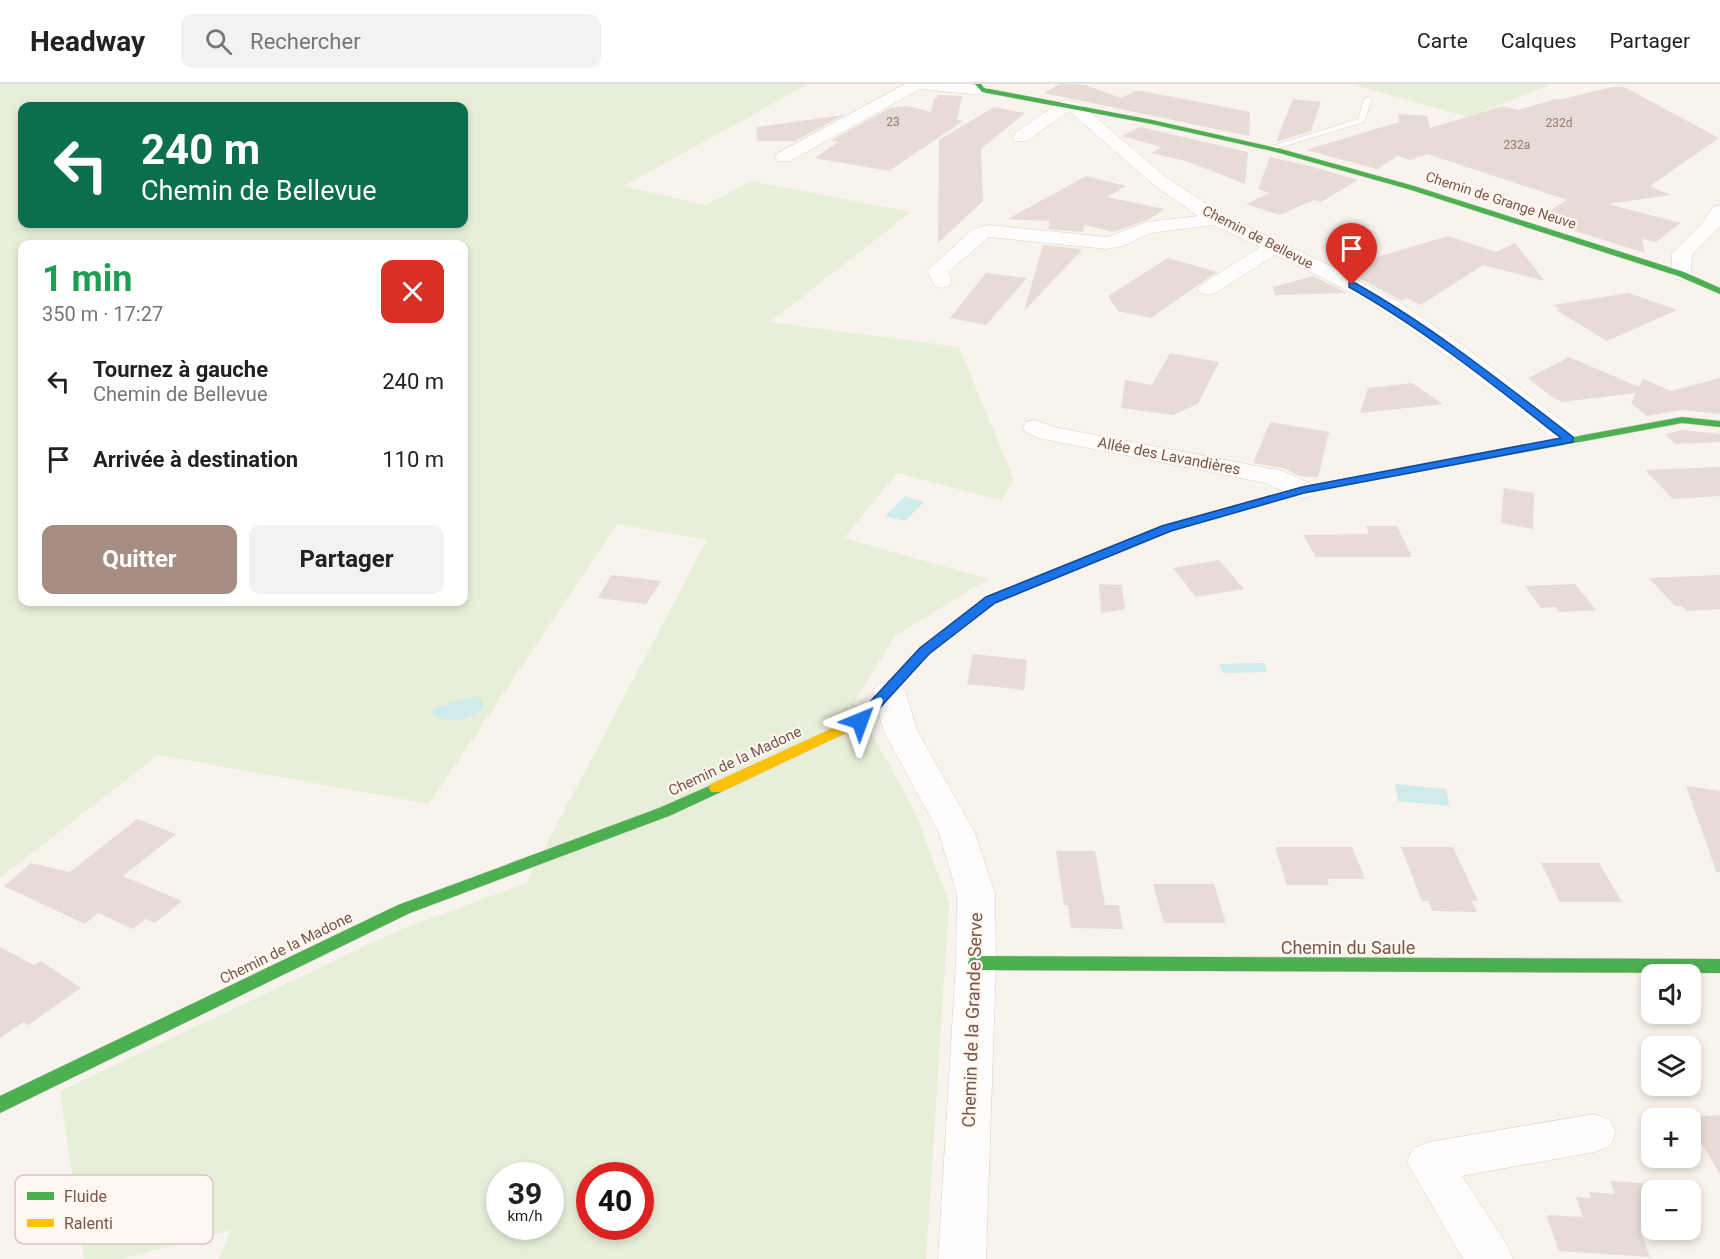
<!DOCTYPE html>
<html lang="fr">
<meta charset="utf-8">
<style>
body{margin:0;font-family:Roboto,sans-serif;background:#f2f2f2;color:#222;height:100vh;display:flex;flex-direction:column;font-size:22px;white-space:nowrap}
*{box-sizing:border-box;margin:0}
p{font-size:20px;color:#767676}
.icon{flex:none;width:33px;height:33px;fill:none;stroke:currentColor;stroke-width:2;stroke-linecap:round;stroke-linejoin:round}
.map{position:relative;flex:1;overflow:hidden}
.side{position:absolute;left:18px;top:156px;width:450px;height:366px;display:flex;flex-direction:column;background:#fff;border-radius:12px;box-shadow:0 3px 9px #0003}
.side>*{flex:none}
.guide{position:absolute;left:18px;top:18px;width:450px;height:126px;border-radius:12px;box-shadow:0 3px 9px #0003;background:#0b6e4f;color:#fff;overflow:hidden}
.buttons{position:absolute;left:1641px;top:880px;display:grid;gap:12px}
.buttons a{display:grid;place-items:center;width:60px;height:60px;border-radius:12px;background:#fff;box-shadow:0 3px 9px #0003;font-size:30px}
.speed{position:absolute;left:486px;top:1078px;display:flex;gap:12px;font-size:30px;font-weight:700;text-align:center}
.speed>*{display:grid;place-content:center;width:78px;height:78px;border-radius:50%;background:#fff;box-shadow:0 3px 9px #0003;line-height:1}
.speed small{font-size:15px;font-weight:400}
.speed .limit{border:9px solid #d22;background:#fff;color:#111}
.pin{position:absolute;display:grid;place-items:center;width:51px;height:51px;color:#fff;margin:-62px -26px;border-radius:50% 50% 50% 0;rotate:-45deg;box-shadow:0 0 6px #0007}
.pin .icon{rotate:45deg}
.me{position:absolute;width:66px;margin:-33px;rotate:44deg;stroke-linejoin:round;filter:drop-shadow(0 0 4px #0008)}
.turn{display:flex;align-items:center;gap:21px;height:126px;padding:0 24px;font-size:27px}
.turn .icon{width:78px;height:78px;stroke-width:2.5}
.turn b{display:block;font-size:42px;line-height:51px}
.round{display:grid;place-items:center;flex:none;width:63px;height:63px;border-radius:12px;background:#f2f2f2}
.summary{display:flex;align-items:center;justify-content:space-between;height:102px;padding:0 24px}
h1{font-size:36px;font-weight:700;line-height:45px;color:#1e9e55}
.cta{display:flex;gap:12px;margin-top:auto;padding:12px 24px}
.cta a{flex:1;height:69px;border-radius:12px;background:#a68d84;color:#fff;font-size:24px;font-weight:700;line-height:69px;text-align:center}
.cta a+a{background:#f2f2f2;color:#222}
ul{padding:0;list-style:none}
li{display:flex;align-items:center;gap:18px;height:78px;padding:0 24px}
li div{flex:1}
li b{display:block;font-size:22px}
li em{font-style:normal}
header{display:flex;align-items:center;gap:36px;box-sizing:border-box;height:84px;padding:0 30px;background:#fff;border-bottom:2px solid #e0e0e0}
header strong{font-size:28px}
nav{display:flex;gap:33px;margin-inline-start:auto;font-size:21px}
.search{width:420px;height:54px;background:#f2f2f2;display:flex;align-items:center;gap:15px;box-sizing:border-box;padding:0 21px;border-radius:12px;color:#767676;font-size:22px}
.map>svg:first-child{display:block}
</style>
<header>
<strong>Headway</strong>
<div class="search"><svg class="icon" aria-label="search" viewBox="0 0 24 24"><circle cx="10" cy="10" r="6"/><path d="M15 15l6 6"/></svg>Rechercher</div>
<nav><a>Carte</a><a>Calques</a><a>Partager</a></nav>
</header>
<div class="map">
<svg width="1720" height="1175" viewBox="0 0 1720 1175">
<rect width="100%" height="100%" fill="#f9f3ee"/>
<g fill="#e8efd9" fill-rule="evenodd">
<path d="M 0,0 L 808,0 L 624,102 L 705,121 L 751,97 L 911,128 L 770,238 L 959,263 L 1014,396 L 1000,416 L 897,389 L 844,454 L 988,495 L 895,552 L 854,618 L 914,726 L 949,819 L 926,1175 L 219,1175 L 231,1146 L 121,1175 L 84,1175 L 60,1007 L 397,847 L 526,799 L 707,456 L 617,440 L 429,720 L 158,671 L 0,794 ZM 22,22 L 464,22 L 464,140 L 22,140 ZM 22,160 L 464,160 L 464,518 L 22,518 ZM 500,1092 L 550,1092 L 550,1143 L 500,1143 ZM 590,1092 L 640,1092 L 640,1143 L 590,1143 Z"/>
<path d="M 1351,0 L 1552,0 L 1468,33 Z"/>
</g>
<g fill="#cfebea">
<path d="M 905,412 L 924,418 L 905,437 L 885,432 Z"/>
<path d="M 1264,579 L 1267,588 L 1223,589 L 1219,580 Z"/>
<path d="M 476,612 L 482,617 L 483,624 C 469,637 448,640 432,631 L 434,624 Z"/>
<path d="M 1395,700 L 1446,705 L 1449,722 L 1398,717 Z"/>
</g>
<g fill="#e6dbd5">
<path d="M 1060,0 L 1085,1 L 1121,14 L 1135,7 L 1142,7 L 1250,28 L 1249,52 L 1044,9 Z"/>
<path d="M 1612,3 L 1624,3 L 1719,54 L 1650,102 L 1670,111 L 1608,120 L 1681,139 L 1656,158 L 1642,155 L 1645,169 L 1556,141 L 1566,136 L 1544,130 L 1567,116 L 1427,70 L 1410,76 L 1398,72 L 1377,85 L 1306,66 L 1399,38 L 1398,30 L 1427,32 L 1430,44 L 1503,22 L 1518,26 L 1555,15 L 1559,16 Z"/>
<path d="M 938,11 L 962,12 L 957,36 L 963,37 L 889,87 L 815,74 L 839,57 L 830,57 L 890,24 L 907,22 L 931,28 L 934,14 L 937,14 Z"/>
<path d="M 1293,15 L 1321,18 L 1311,47 L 1276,58 Z"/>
<path d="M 994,23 L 1025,29 L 981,65 L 983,117 L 938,159 L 939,56 Z"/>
<path d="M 844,31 L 795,57 L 757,57 L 756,43 Z"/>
<path d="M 1140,43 L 1248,68 L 1245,100 L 1186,77 L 1151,69 L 1162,63 L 1122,52 Z"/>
<path d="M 1270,73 L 1313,83 L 1358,96 L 1321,118 L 1314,116 L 1280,131 L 1246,120 L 1270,109 L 1258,105 Z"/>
<path d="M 1086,92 L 1126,102 L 1107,113 L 1164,125 L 1150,135 L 1113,148 L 1084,141 L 1083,148 L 1048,145 L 1050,137 L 1008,135 Z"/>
<path d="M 1448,152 L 1496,168 L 1515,159 L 1545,197 L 1483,181 L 1421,221 L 1406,214 L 1402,217 L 1340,184 Z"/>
<path d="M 1043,161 L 1081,165 L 1080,168 L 1024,227 Z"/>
<path d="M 1168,174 L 1217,188 L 1151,234 L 1118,227 L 1108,212 Z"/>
<path d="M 986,189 L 1027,194 L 986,241 L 950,234 Z"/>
<path d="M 1313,192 L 1347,209 L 1275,211 L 1273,203 Z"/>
<path d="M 1629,209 L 1677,226 L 1607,257 L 1556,226 L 1560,225 L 1553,221 Z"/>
<path d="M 1170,269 L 1219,278 L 1198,320 L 1173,331 L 1121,324 L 1125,296 L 1152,301 Z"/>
<path d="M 1569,273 L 1639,303 L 1643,295 L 1671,307 L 1720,294 L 1720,330 L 1682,326 L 1647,332 L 1631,319 L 1636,309 L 1562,318 L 1552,313 L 1528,294 Z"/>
<path d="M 1412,299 L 1443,320 L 1360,329 L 1368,304 Z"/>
<path d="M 1270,338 L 1329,348 L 1318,393 L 1300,392 L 1283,384 L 1253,379 Z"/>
<path d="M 1682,346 L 1720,350 L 1720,358 L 1675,360 L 1665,350 Z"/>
<path d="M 1720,383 L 1720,412 L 1673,415 L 1645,386 Z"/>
<path d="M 1504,404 L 1534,409 L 1533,445 L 1501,439 Z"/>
<path d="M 1366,442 L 1397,442 L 1412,473 L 1316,473 L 1303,451 L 1369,450 Z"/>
<path d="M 1219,476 L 1244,505 L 1196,513 L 1173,484 Z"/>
<path d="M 611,491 L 639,494 L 661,497 L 646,520 L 598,514 Z"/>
<path d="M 1720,491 L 1720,525 L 1687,527 L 1682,522 L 1675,522 L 1649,494 Z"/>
<path d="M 1099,500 L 1122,501 L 1125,525 L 1101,529 Z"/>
<path d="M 1575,500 L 1596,526 L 1559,528 L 1556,523 L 1541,524 L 1525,502 Z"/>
<path d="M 973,570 L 1027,576 L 1024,606 L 967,600 Z"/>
<path d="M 1686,702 L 1720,707 L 1720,788 L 1717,789 Z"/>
<path d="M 137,735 L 176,750 L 123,792 L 182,817 L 155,839 L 145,835 L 133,845 L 98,829 L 85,840 L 4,802 L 31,779 L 70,788 Z"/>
<path d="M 1275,763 L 1352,763 L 1365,795 L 1327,795 L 1329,801 L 1287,801 Z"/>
<path d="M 1401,763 L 1453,763 L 1478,817 L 1472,817 L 1477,828 L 1433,827 L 1428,817 L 1422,817 Z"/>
<path d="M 1056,767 L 1095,767 L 1105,821 L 1119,821 L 1123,845 L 1071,844 L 1068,821 L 1064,821 Z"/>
<path d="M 1541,779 L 1599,779 L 1622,818 L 1560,818 Z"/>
<path d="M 1153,800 L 1214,800 L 1226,839 L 1164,839 Z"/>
<path d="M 0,863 L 34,881 L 41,877 L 81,904 L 28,941 L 23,938 L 0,954 Z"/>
<path d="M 1720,1031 L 1720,1090 L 1690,1041 L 1690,1035 L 1686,1033 Z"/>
<path d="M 1610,1097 L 1658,1100 L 1661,1107 L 1652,1107 L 1652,1146 L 1676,1146 L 1677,1149 L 1640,1147 L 1650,1173 L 1559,1167 L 1546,1131 L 1583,1133 L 1576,1113 L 1591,1114 L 1589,1108 L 1615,1110 Z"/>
</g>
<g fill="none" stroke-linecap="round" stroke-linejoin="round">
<defs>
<path id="lane" d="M 1368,13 L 1372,15 L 1364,38 L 1272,66 L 1265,64 L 1358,35 L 1364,15 Z"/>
<g id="street">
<path d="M 905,0 L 968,0 L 988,3 L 990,6 L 982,11 L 920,5 L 790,77 L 778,77 L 775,73 L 778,69 Z"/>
<path d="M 1066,16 L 1079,19 L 1166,93 L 1223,131 L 1339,186 L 1399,218 L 1465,263 L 1579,350 L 1583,355 L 1579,360 L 1570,363 L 1561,360 C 1503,315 1446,269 1385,229 C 1350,206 1313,189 1275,171 L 1215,209 L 1208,211 L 1201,209 L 1197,205 L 1201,201 L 1260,163 L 1213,141 L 1151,149 L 1123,162 L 1107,165 L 989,153 L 948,188 L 952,198 L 949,202 L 942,204 L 935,202 L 927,187 L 973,145 L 989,141 L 1107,153 L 1147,138 L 1198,132 L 1154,101 L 1069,27 L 1027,57 L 1015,57 L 1013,53 L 1015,49 L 1060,18 Z"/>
<path d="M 1720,121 L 1720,142 L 1692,171 L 1691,190 L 1688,194 L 1681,196 L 1674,194 L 1671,190 L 1672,170 L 1703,138 L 1713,123 Z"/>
<path d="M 1035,336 L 1054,343 L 1283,387 L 1311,400 L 1315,406 L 1311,412 L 1302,414 L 1293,412 L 1266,399 L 1038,354 L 1026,348 L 1023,343 L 1026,338 Z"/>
<path d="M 889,597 L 900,600 L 905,607 L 917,646 L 975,749 L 995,810 L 996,879 L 986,1175 L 938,1175 L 956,879 L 957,810 L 939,749 L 883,646 L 873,607 L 878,600 Z"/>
<path d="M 1594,1030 L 1610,1036 L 1616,1049 L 1610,1062 L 1594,1068 L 1462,1092 L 1506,1159 L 1513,1175 L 1463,1175 L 1407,1078 L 1413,1064 L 1429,1058 Z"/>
</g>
<g id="fast">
<path d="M 975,0 L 981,0 L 984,4 L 1152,36 L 1281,65 L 1414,102 L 1684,188 L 1720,204 L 1720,210 L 1678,192 L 1408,105 L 1276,68 L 1152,40 L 982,8 Z"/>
<path d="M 1682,333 L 1720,337 L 1720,343 L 1682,339 L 1303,409 L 1171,447 L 1048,497 L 1044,498 L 1038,494 L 1040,491 L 1163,441 L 1302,403 Z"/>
<path d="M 716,699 L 721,700 L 723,704 L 721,708 L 669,732 L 410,829 L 0,1029 L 0,1012 L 398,821 L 659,724 Z"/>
<path d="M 976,872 L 1720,875 L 1720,889 L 976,886 L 970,884 L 968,879 L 970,874 Z"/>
</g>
<path id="slow" d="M 1044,490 L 1048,491 L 1050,494 L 1048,497 L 994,519 L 929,570 L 865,640 L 721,708 L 711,708 L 709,704 L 711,700 L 855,634 L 919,564 L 986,513 Z"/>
</defs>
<use href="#lane" stroke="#d9d0cc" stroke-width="1"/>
<use href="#street" stroke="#d9d0cc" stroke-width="1"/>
<use href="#fast" stroke="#d9cfca" stroke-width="1"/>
<use href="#slow" stroke="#d9cfca" stroke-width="1"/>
<use href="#lane" fill="#fefdfc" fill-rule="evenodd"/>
<use href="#street" fill="#fefdfc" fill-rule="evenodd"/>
<use href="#fast" fill="#4caf50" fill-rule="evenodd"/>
<use href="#slow" fill="#ffc107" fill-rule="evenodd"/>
</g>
<path fill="#1a73e8" stroke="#114b97" stroke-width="1.5" d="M 1349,199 L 1355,199 C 1433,243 1503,299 1573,353 L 1573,358 L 1304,409 L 1171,447 L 995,519 L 929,570 L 865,640 L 855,640 L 853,637 L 855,634 L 920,564 L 986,513 L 1162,442 L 1302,403 L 1561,354 C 1492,300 1425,246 1349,203 Z"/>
<g text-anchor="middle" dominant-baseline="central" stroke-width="4.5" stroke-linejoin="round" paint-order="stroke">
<g font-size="12" fill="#977970">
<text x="893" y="38">23</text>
<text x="1559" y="39">232d</text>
<text x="1517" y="61">232a</text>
</g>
<g font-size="14" fill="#7a564b" stroke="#fff8f1">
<text transform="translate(1501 116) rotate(18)">Chemin de Grange Neuve</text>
<text transform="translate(1258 153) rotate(27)">Chemin de Bellevue</text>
</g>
<g font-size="15" fill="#7a564b" stroke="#fff8f1">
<text transform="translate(1169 372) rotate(11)">Allée des Lavandières</text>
<text transform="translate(735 677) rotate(-25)">Chemin de la Madone</text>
<text transform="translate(286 864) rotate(-26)">Chemin de la Madone</text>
</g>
<g font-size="18" fill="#7a564b" stroke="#fff8f1">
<text x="1348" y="863">Chemin du Saule</text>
<text transform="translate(972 936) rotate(-88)">Chemin de la Grande Serve</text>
</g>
</g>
<rect x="15" y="1091" width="198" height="69" rx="9" fill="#fff8f1" stroke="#d7c7bf" stroke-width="1.5"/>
<rect x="27" y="1108" width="27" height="8" fill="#4caf50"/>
<rect x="27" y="1135" width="27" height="8" fill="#ffc107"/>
<g font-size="16" fill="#7a564b">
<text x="64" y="1118">Fluide</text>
<text x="64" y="1145">Ralenti</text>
</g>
</svg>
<div class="buttons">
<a><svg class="icon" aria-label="sound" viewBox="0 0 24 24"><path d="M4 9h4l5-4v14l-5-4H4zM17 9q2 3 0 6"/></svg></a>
<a><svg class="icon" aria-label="layers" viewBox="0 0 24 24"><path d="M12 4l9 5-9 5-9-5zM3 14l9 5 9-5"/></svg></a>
<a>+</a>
<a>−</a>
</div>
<div class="speed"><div>39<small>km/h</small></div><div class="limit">40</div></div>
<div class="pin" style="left:1352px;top:201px;background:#d93025"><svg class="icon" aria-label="arrive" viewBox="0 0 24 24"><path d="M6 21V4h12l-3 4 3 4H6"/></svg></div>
<svg class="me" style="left:860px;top:637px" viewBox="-20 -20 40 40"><path d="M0-17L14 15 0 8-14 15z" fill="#1a73e8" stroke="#fff" stroke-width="4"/></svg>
<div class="guide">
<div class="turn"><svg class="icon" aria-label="left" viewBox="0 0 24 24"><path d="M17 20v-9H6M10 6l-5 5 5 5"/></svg><div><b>240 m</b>Chemin de Bellevue</div></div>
</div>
<section class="side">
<div class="summary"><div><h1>1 min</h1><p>350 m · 17:27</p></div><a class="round" style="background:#d93025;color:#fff"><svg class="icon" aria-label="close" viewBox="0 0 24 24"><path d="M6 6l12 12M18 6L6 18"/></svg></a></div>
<ul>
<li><svg class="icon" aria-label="left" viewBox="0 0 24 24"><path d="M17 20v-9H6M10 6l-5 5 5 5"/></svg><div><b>Tournez à gauche</b><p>Chemin de Bellevue</p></div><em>240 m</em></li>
<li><svg class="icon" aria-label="arrive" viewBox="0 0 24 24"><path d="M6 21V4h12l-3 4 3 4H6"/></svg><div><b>Arrivée à destination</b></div><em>110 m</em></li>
</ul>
<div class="cta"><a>Quitter</a><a>Partager</a></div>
</section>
</div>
